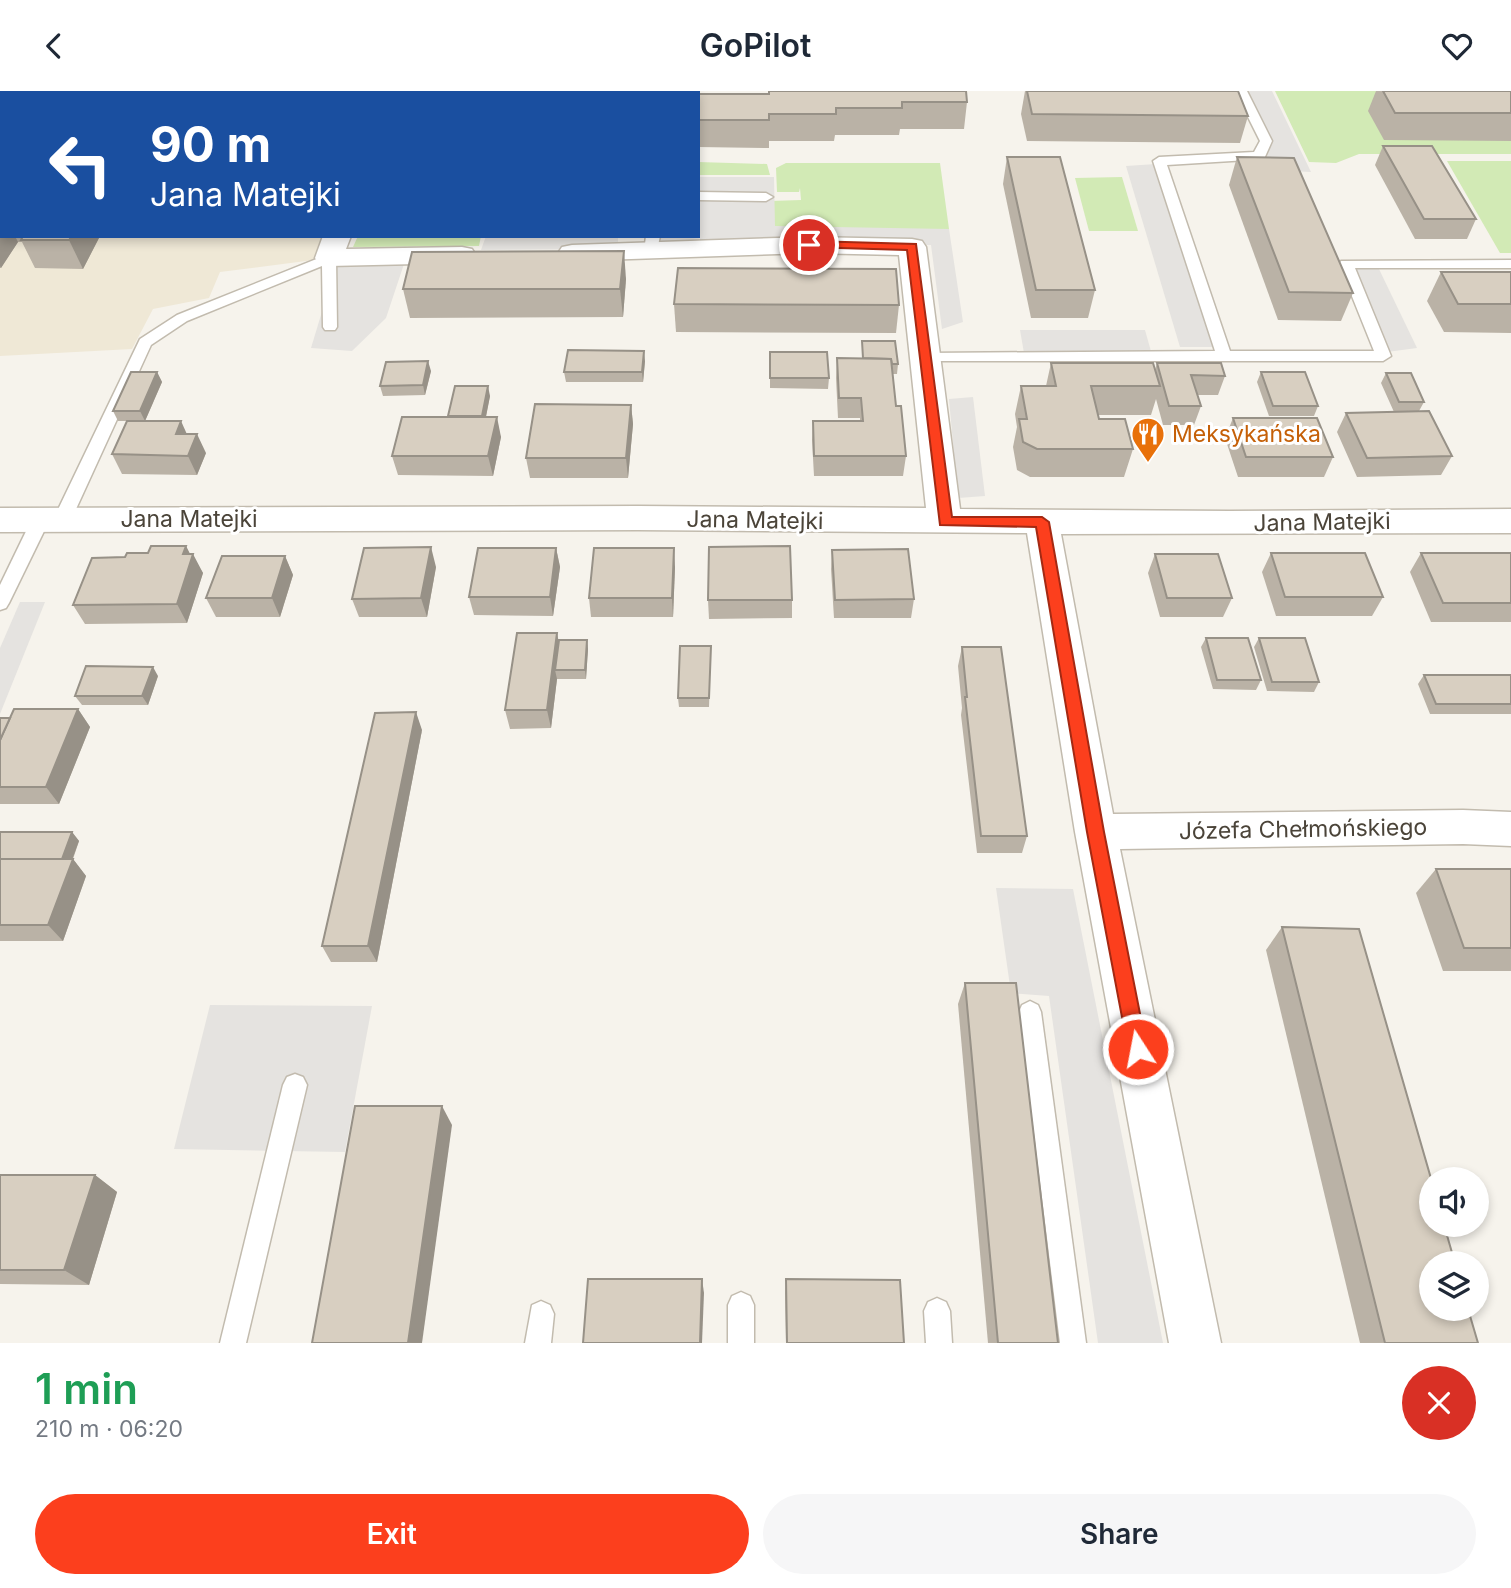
<!DOCTYPE html>
<meta charset="utf-8">
<style>
body{margin:0;font-family:Inter,sans-serif;background:#f6f6f7;color:#1f2937;height:100vh;display:flex;flex-direction:column;font-size:26px;white-space:nowrap}
*{box-sizing:border-box;margin:0}
p{font-size:23px;color:#747a83}
.icon{flex:none;width:38px;height:38px;fill:none;stroke:currentColor;stroke-width:2;stroke-linecap:round;stroke-linejoin:round}
.map{position:relative;height:1252px;overflow:hidden}
.sheet{display:flex;flex-direction:column;background:#fff;flex:1}
.sheet>*{flex:none}
.guide{position:absolute;left:0px;top:0px;width:700px;height:147px;box-shadow:0 4px 10px #0003;background:#1a4fa0;color:#fff;overflow:hidden}
.tools{position:absolute;left:1419px;top:1076px;display:grid;gap:14px}
.tools a{display:grid;place-items:center;width:70px;height:70px;border-radius:50%;background:#fff;box-shadow:0 4px 10px #0003;font-size:35px}
.pin{position:absolute;display:grid;place-items:center;width:60px;height:60px;color:#fff;margin:-30px;border:4px solid #fff;border-radius:50%;box-shadow:0 2px 7px #0007}
.me{position:absolute;width:77px;margin:-38px;rotate:349deg;stroke-linejoin:round;filter:drop-shadow(0 0 5px #0008)}
.turn{display:flex;align-items:center;gap:24px;height:147px;padding:0 35px;font-size:32px}
.turn .icon{width:91px;height:91px;stroke-width:2.5}
.turn b{display:block;font-size:49px;line-height:60px}
.round{display:grid;place-items:center;flex:none;width:74px;height:74px;border-radius:37px;background:#f6f6f7}
.headline{display:flex;align-items:center;justify-content:space-between;height:119px;padding:0 35px}
h1{font-size:42px;font-weight:600;line-height:52px;color:#1e9e55}
.cta{display:flex;gap:14px;margin-top:auto;padding:14px 35px}
.cta a{flex:1;height:80px;border-radius:42px;background:#fc3f1d;color:#fff;font-size:28px;font-weight:600;line-height:80px;text-align:center}
.cta a+a{background:#f6f6f7;color:#1f2937}
header{display:flex;justify-content:space-between;align-items:center;height:91px;padding:0 35px;background:#fff;font-size:32px;font-weight:600}
.map>svg:first-child{display:block}
</style>
<header><svg class="icon" aria-label="back" viewBox="0 0 24 24"><path d="M15 5l-7 7 7 7"/></svg>GoPilot<svg class="icon" aria-label="heart" viewBox="0 0 24 24"><path d="M12 20l-8-8c-3-5 5-10 8-4 3-6 11-1 8 4z"/></svg></header>
<div class="map">
<svg width="1511" height="1252" viewBox="0 0 1511 1252">
<rect width="100%" height="100%" fill="#f6f3ec"/>
<path fill="#efe8d6" d="M 0,90 L 2,145 L 337,145 L 329,167 L 220,181 L 209,207 L 153,218 L 132,258 L 0,265 Z"/>
<g fill="#d2eab5">
<path d="M 1275,0 L 1511,0 L 1511,63 L 1359,63 L 1336,72 L 1309,71 Z"/>
<path d="M 1447,70 L 1511,70 L 1511,162 L 1500,162 Z"/>
<path d="M 698,71 L 767,73 L 770,84 L 698,84 Z"/>
<path d="M 786,72 L 940,72 L 949,138 L 698,139 L 698,131 L 770,110 L 801,109 L 800,97 L 799,101 L 777,101 L 776,77 Z"/>
<path d="M 1122,86 L 1138,140 L 1089,140 L 1075,87 Z"/>
<path d="M 358,145 L 374,146 L 481,145 L 479,155 L 353,156 Z"/>
</g>
<g fill="#e5e3e0">
<path d="M 1235,0 L 1272,0 L 1311,81 L 1246,78 L 1262,49 Z"/>
<path d="M 1156,73 L 1217,256 L 1180,256 L 1126,75 Z"/>
<path d="M 698,86 L 774,86 L 775,135 L 949,138 L 963,231 L 942,238 L 931,154 L 647,158 L 647,145 L 698,145 Z"/>
<path d="M 486,145 L 618,145 L 618,158 L 481,159 Z"/>
<path d="M 406,167 L 386,227 L 352,260 L 311,257 L 337,171 Z"/>
<path d="M 1378,176 L 1417,257 L 1387,261 L 1353,177 Z"/>
<path d="M 1020,239 L 1145,239 L 1152,264 L 1024,262 Z"/>
<path d="M 973,306 L 985,405 L 958,407 L 949,308 Z"/>
<path d="M 20,511 L 45,511 L 0,623 L 0,557 Z"/>
<path d="M 996,797 L 1073,798 L 1163,1252 L 1098,1252 L 1049,905 L 1011,902 Z"/>
<path d="M 210,914 L 372,915 L 345,1061 L 174,1058 Z"/>
</g>
<g fill="none" stroke-linecap="round" stroke-linejoin="round">
<defs>
<g id="lane">
<path d="M 1235,0 L 1247,0 L 1272,50 L 1264,68 L 1167,74 L 1230,260 L 1374,260 L 1339,173 L 1341,170 L 1511,169 L 1511,177 L 1355,177 L 1391,265 L 1383,270 L 922,270 L 919,267 L 927,262 L 1215,260 L 1153,70 L 1159,66 L 1254,61 L 1260,50 Z"/>
<path d="M 698,101 L 766,102 L 773,106 L 766,110 L 698,109 Z"/>
<path d="M 646,145 L 660,145 L 656,164 L 646,164 L 644,161 Z"/>
<path d="M 329,163 L 336,167 L 337,236 L 335,239 L 325,239 L 323,236 L 322,175 L 187,230 L 151,254 L 71,429 L 68,433 L 56,433 L 53,429 L 140,248 L 177,224 Z"/>
<path d="M 40,424 L 49,430 L 9,512 L 6,517 L 0,519 L 0,494 L 31,430 Z"/>
<path d="M 1030,910 L 1038,914 L 1041,921 L 1086,1252 L 1060,1252 L 1019,921 L 1022,914 Z"/>
<path d="M 295,983 L 303,986 L 307,994 L 246,1252 L 220,1252 L 283,994 L 287,986 Z"/>
<path d="M 741,1201 L 750,1205 L 754,1214 L 754,1252 L 728,1252 L 728,1214 L 732,1205 Z"/>
<path d="M 937,1207 L 946,1211 L 950,1220 L 952,1252 L 926,1252 L 924,1220 L 928,1211 Z"/>
<path d="M 541,1210 L 550,1214 L 554,1223 L 551,1252 L 525,1252 L 532,1214 Z"/>
</g>
<g id="street">
<rect x="371" y="0" width="24" height="2"/>
<path d="M 323,145 L 351,145 L 346,158 L 462,156 L 472,158 L 476,164 L 472,170 L 462,172 L 329,175 L 319,173 L 315,167 Z"/>
<path d="M 809,146 L 912,148 L 922,150 L 926,156 L 960,418 L 1229,420 L 1511,418 L 1511,442 L 1061,443 L 1113,723 L 1463,719 L 1511,721 L 1511,755 L 1463,753 L 1120,758 L 1221,1252 L 1169,1252 L 1075,741 L 1027,442 L 638,439 L 0,441 L 0,417 L 638,415 L 926,417 L 899,164 L 809,162 L 572,170 L 562,168 L 558,162 L 562,156 L 572,154 Z"/>
</g>
</defs>
<use href="#lane" stroke="#c2bbae" stroke-width="3"/>
<use href="#street" stroke="#c2bbae" stroke-width="3"/>
<use href="#lane" fill="#fff" fill-rule="evenodd"/>
<use href="#street" fill="#fff" fill-rule="evenodd"/>
</g>
<g fill="#bab2a6">
<path d="M 0,0 L 33,0 L 33,2 L 2,2 L 2,38 L 0,38 Z"/>
<path d="M 1025,0 L 1238,0 L 1248,25 L 1240,52 L 1027,50 L 1021,23 Z"/>
<path d="M 1376,0 L 1511,0 L 1511,50 L 1384,49 L 1368,20 Z"/>
<path d="M 698,3 L 768,3 L 967,11 L 964,38 L 900,38 L 899,44 L 835,44 L 834,50 L 769,50 L 769,57 L 698,56 Z"/>
<rect x="0" y="52" width="2" height="22"/>
<path d="M 1383,55 L 1476,128 L 1467,148 L 1415,148 L 1375,74 Z"/>
<path d="M 1007,66 L 1095,199 L 1088,227 L 1031,227 L 1003,93 Z"/>
<path d="M 1237,66 L 1353,202 L 1341,230 L 1278,229 L 1229,94 Z"/>
<path d="M 0,96 L 2,145 L 100,145 L 83,178 L 35,177 L 22,151 L 18,151 L 1,177 L 0,177 Z"/>
<path d="M 1441,181 L 1511,181 L 1511,242 L 1444,241 L 1427,210 Z"/>
<path d="M 626,188 L 623,226 L 410,227 L 403,198 Z"/>
<path d="M 674,213 L 899,214 L 896,242 L 676,241 Z"/>
<path d="M 862,250 L 898,273 L 897,283 L 893,283 L 896,315 L 906,365 L 903,385 L 814,385 L 812,349 L 813,330 L 860,330 L 860,327 L 838,327 L 836,287 L 837,267 L 862,267 Z"/>
<path d="M 770,261 L 829,287 L 828,298 L 770,297 Z"/>
<path d="M 645,270 L 643,291 L 566,291 L 564,281 Z"/>
<path d="M 1051,272 L 1155,279 L 1157,272 L 1225,285 L 1218,304 L 1197,304 L 1201,315 L 1194,334 L 1163,334 L 1156,308 L 1151,324 L 1098,324 L 1099,328 L 1133,358 L 1124,386 L 1030,386 L 1017,379 L 1013,356 L 1017,336 L 1015,323 L 1021,295 L 1046,295 Z"/>
<path d="M 431,280 L 425,304 L 383,305 L 380,295 Z"/>
<path d="M 157,281 L 162,291 L 145,330 L 118,330 L 113,320 Z"/>
<path d="M 1261,281 L 1318,315 L 1314,325 L 1269,325 L 1257,291 Z"/>
<path d="M 1386,282 L 1424,311 L 1419,320 L 1452,365 L 1441,384 L 1357,386 L 1337,341 L 1346,322 L 1394,321 L 1381,292 Z"/>
<path d="M 490,305 L 486,326 L 501,346 L 493,385 L 398,384 L 392,365 L 448,326 L 448,325 Z"/>
<path d="M 631,314 L 633,333 L 628,387 L 530,387 L 526,367 Z"/>
<path d="M 1233,327 L 1333,366 L 1324,386 L 1238,386 L 1225,347 Z"/>
<path d="M 206,362 L 197,384 L 122,383 L 112,363 Z"/>
<path d="M 186,455 L 190,463 L 203,482 L 187,532 L 85,533 L 73,514 L 125,466 Z"/>
<path d="M 556,457 L 560,476 L 553,525 L 474,524 L 469,506 Z"/>
<path d="M 832,459 L 914,508 L 911,527 L 834,527 L 831,478 Z"/>
<path d="M 1271,462 L 1383,506 L 1372,525 L 1276,525 L 1262,481 Z"/>
<path d="M 1421,462 L 1511,462 L 1511,531 L 1431,531 L 1410,481 Z"/>
<path d="M 1155,463 L 1232,507 L 1223,526 L 1160,526 L 1148,482 Z"/>
<path d="M 285,465 L 293,484 L 280,526 L 216,526 L 206,507 Z"/>
<path d="M 436,476 L 427,526 L 359,526 L 352,508 Z"/>
<path d="M 675,476 L 673,526 L 591,526 L 589,507 Z"/>
<path d="M 708,509 L 792,509 L 792,527 L 709,528 Z"/>
<path d="M 557,542 L 559,552 L 587,549 L 588,558 L 586,588 L 557,588 L 551,637 L 510,638 L 505,619 Z"/>
<path d="M 1206,547 L 1261,589 L 1256,599 L 1213,598 L 1201,556 Z"/>
<path d="M 1259,547 L 1319,591 L 1314,601 L 1267,600 L 1254,556 Z"/>
<path d="M 711,555 L 709,616 L 679,616 L 678,607 Z"/>
<path d="M 962,556 L 1027,745 L 1022,762 L 977,762 L 961,624 L 962,617 L 958,575 Z"/>
<path d="M 1424,584 L 1511,584 L 1511,623 L 1430,623 L 1418,593 Z"/>
<path d="M 158,585 L 148,614 L 82,614 L 75,605 Z"/>
<path d="M 78,618 L 90,636 L 59,713 L 0,713 L 0,627 L 10,627 Z"/>
<path d="M 422,639 L 377,871 L 331,871 L 322,855 Z"/>
<path d="M 0,741 L 72,741 L 79,750 L 73,768 L 86,785 L 63,850 L 0,850 Z"/>
<path d="M 1436,778 L 1511,778 L 1511,880 L 1443,880 L 1416,802 Z"/>
<path d="M 1282,836 L 1478,1252 L 1360,1252 L 1266,859 Z"/>
<path d="M 965,892 L 1058,1252 L 988,1252 L 958,913 Z"/>
<path d="M 0,1084 L 95,1084 L 117,1101 L 89,1194 L 0,1193 Z"/>
<path d="M 786,1188 L 904,1252 L 786,1252 L 785,1202 Z"/>
</g>
<g fill="#979187">
<path d="M 2,126 L 2,145 L 15,145 L 18,151 L 1,177 L 0,175 L 0,128 Z"/>
<path d="M 72,145 L 100,145 L 83,178 L 69,149 Z"/>
<path d="M 624,160 L 626,188 L 623,226 L 620,198 Z"/>
<path d="M 644,260 L 645,270 L 643,291 L 642,281 Z"/>
<path d="M 428,270 L 431,280 L 425,304 L 423,294 Z"/>
<path d="M 157,281 L 162,291 L 145,330 L 140,320 Z"/>
<path d="M 488,295 L 490,305 L 484,335 L 482,325 Z"/>
<path d="M 631,314 L 633,333 L 628,387 L 626,367 Z"/>
<path d="M 497,326 L 501,346 L 493,385 L 488,365 Z"/>
<path d="M 181,330 L 190,350 L 176,343 Z"/>
<path d="M 197,343 L 206,362 L 197,384 L 188,365 Z"/>
<path d="M 186,455 L 192,467 L 193,463 L 203,482 L 187,532 L 177,513 L 183,463 Z"/>
<path d="M 431,456 L 436,476 L 427,526 L 421,507 Z"/>
<path d="M 556,457 L 560,476 L 553,525 L 550,506 Z"/>
<path d="M 674,457 L 675,476 L 673,526 L 672,507 Z"/>
<path d="M 285,465 L 293,484 L 280,526 L 272,507 Z"/>
<path d="M 557,542 L 560,560 L 555,579 L 557,588 L 551,637 L 547,619 Z"/>
<path d="M 587,549 L 588,558 L 586,588 L 585,579 Z"/>
<path d="M 153,576 L 158,585 L 148,614 L 142,605 Z"/>
<path d="M 78,618 L 90,636 L 59,713 L 46,696 Z"/>
<path d="M 416,621 L 422,639 L 377,871 L 368,855 Z"/>
<path d="M 72,741 L 79,750 L 66,785 L 59,776 Z"/>
<path d="M 73,768 L 86,785 L 63,850 L 48,834 Z"/>
<path d="M 442,1015 L 452,1034 L 422,1252 L 408,1252 Z"/>
<path d="M 95,1084 L 117,1101 L 89,1194 L 64,1179 Z"/>
<path d="M 702,1188 L 704,1202 L 702,1252 L 700,1252 Z"/>
</g>
<g fill="#d8cfc1" stroke="#979187" stroke-width="2">
<path d="M 0,0 L 28,0 L 26,2 L 2,2 L 2,19 L 0,19 Z"/>
<path d="M 175,0 L 233,0 L 232,2 L 174,2 Z"/>
<path d="M 279,0 L 328,0 L 328,2 L 278,2 Z"/>
<rect x="450" y="0" width="203" height="2"/>
<path d="M 769,0 L 966,0 L 967,11 L 902,11 L 902,17 L 836,17 L 836,23 L 769,23 L 769,29 L 698,29 L 698,3 L 769,3 Z"/>
<path d="M 1027,0 L 1238,0 L 1248,25 L 1032,23 Z"/>
<path d="M 1383,0 L 1511,0 L 1511,22 L 1395,22 Z"/>
<path d="M 90,1 L 129,2 L 85,2 Z"/>
<rect x="0" y="52" width="2" height="12"/>
<path d="M 1383,55 L 1432,55 L 1476,128 L 1424,128 Z"/>
<path d="M 1007,66 L 1060,66 L 1095,199 L 1036,199 Z"/>
<path d="M 1237,66 L 1294,67 L 1353,202 L 1289,201 Z"/>
<path d="M 0,96 L 2,96 L 2,126 L 0,128 Z"/>
<path d="M 23,145 L 72,145 L 69,149 L 21,149 Z"/>
<path d="M 624,160 L 620,198 L 403,198 L 412,161 Z"/>
<path d="M 678,177 L 896,178 L 899,214 L 674,213 Z"/>
<path d="M 1441,181 L 1511,181 L 1511,213 L 1458,213 Z"/>
<path d="M 862,250 L 895,250 L 898,273 L 892,273 L 891,268 L 863,267 Z"/>
<path d="M 568,259 L 644,260 L 642,281 L 564,281 Z"/>
<path d="M 770,261 L 827,261 L 829,287 L 770,287 Z"/>
<path d="M 837,267 L 891,268 L 896,315 L 901,315 L 906,365 L 814,365 L 813,330 L 863,330 L 861,307 L 839,307 Z"/>
<path d="M 428,270 L 423,294 L 380,295 L 386,271 Z"/>
<path d="M 1051,272 L 1153,272 L 1160,295 L 1091,295 L 1099,328 L 1125,328 L 1133,358 L 1037,358 L 1023,351 L 1019,328 L 1027,328 L 1021,295 L 1056,295 Z"/>
<path d="M 1157,272 L 1221,272 L 1225,285 L 1191,284 L 1201,315 L 1169,315 Z"/>
<path d="M 131,281 L 157,281 L 140,320 L 113,320 Z"/>
<path d="M 1261,281 L 1305,281 L 1318,315 L 1273,315 Z"/>
<path d="M 1386,282 L 1411,282 L 1424,311 L 1399,311 Z"/>
<path d="M 455,295 L 488,295 L 482,325 L 448,325 Z"/>
<path d="M 535,313 L 631,314 L 626,367 L 526,367 Z"/>
<path d="M 1429,320 L 1452,365 L 1367,367 L 1346,322 Z"/>
<path d="M 402,326 L 497,326 L 488,365 L 392,365 Z"/>
<path d="M 1233,327 L 1317,327 L 1333,366 L 1246,366 Z"/>
<path d="M 127,330 L 181,330 L 176,343 L 197,343 L 188,365 L 112,363 Z"/>
<path d="M 151,455 L 186,455 L 183,463 L 193,463 L 177,513 L 73,514 L 92,467 L 125,466 L 127,462 L 148,462 Z"/>
<path d="M 790,455 L 792,509 L 708,509 L 709,456 Z"/>
<path d="M 431,456 L 421,507 L 352,508 L 364,457 Z"/>
<path d="M 478,457 L 556,457 L 550,506 L 469,506 Z"/>
<path d="M 594,457 L 674,457 L 672,507 L 589,507 Z"/>
<path d="M 908,458 L 914,508 L 835,509 L 832,459 Z"/>
<path d="M 1271,462 L 1365,462 L 1383,506 L 1285,506 Z"/>
<path d="M 1421,462 L 1511,462 L 1511,512 L 1443,512 Z"/>
<path d="M 1155,463 L 1218,463 L 1232,507 L 1167,507 Z"/>
<path d="M 222,465 L 285,465 L 272,507 L 206,507 Z"/>
<path d="M 517,542 L 557,542 L 547,619 L 505,619 Z"/>
<path d="M 1206,547 L 1248,547 L 1261,589 L 1217,589 Z"/>
<path d="M 1259,547 L 1305,547 L 1319,591 L 1272,591 Z"/>
<path d="M 559,549 L 587,549 L 585,579 L 555,579 Z"/>
<path d="M 680,555 L 711,555 L 709,607 L 678,607 Z"/>
<path d="M 962,556 L 1001,556 L 1027,745 L 981,745 L 965,606 L 967,606 Z"/>
<path d="M 86,575 L 153,576 L 142,605 L 75,605 Z"/>
<path d="M 1424,584 L 1511,584 L 1511,613 L 1436,613 Z"/>
<path d="M 14,618 L 78,618 L 46,696 L 0,696 L 0,649 Z"/>
<path d="M 416,621 L 368,855 L 322,855 L 375,622 Z"/>
<path d="M 0,627 L 10,627 L 0,649 Z"/>
<path d="M 0,741 L 72,741 L 62,768 L 0,768 Z"/>
<path d="M 0,768 L 73,768 L 48,834 L 0,834 Z"/>
<path d="M 1436,778 L 1511,778 L 1511,857 L 1464,857 Z"/>
<path d="M 1282,836 L 1359,838 L 1432,1091 L 1432,1134 L 1444,1134 L 1455,1172 L 1432,1172 L 1432,1218 L 1468,1218 L 1478,1252 L 1385,1252 Z"/>
<path d="M 965,892 L 1016,892 L 1058,1252 L 998,1252 Z"/>
<path d="M 355,1015 L 442,1015 L 408,1252 L 312,1252 Z"/>
<path d="M 0,1084 L 95,1084 L 64,1179 L 0,1179 Z"/>
<path d="M 588,1188 L 702,1188 L 700,1252 L 583,1252 Z"/>
<path d="M 786,1188 L 900,1189 L 904,1252 L 787,1252 Z"/>
</g>
<path fill="#fc3f1d" stroke="#a42913" stroke-width="2" d="M 809,150 L 916,153 L 952,426 L 1042,426 L 1049,431 L 1104,741 L 1147,958 L 1144,965 L 1138,968 L 1131,965 L 1128,958 L 1087,741 L 1036,436 L 940,434 L 907,159 L 805,156 L 805,151 Z"/>
<defs>
<symbol id="restaurant-pin" viewBox="-11 -11 22 30"><path d="M0 17L-7.5 6A9.5 9.5 0 1 1 7.5 6Z" fill="#e8710a" stroke="#fff"/><path d="M-5-6h1v4h1v-4h1v4h1v-4h1v5L-1.5 .5V6h-2V.5L-5-1ZM5-6V6H3V1.5H1.5Q1.5-4 5-6Z" fill="#fff"/></symbol>
</defs>
<g fill-rule="evenodd">
<use href="#restaurant-pin" x="1129" y="324" width="38" height="52"/>
</g>
<g text-anchor="middle" dominant-baseline="central" stroke-width="6" stroke-linejoin="round" paint-order="stroke">
<g font-size="23" fill="#c56008" stroke="#fff" text-anchor="start">
<text x="1172" y="343">Meksykańska</text>
</g>
<g font-size="23" fill="#4b4439" stroke="#fff">
<text x="189" y="428">Jana Matejki</text>
<text transform="translate(755 429) rotate(1)">Jana Matejki</text>
<text transform="translate(1322 431) rotate(-1)">Jana Matejki</text>
<text transform="translate(1303 738) rotate(-1)">Józefa Chełmońskiego</text>
</g>
</g>
</svg>
<div class="tools">
<a><svg class="icon" aria-label="sound" viewBox="0 0 24 24"><path d="M4 9h4l5-4v14l-5-4H4zM17 9q2 3 0 6"/></svg></a>
<a><svg class="icon" aria-label="layers" viewBox="0 0 24 24"><path d="M12 4l9 5-9 5-9-5zM3 14l9 5 9-5"/></svg></a>
</div>
<div class="pin" style="left:809px;top:154px;background:#d93025"><svg class="icon" aria-label="arrive" viewBox="0 0 24 24"><path d="M6 21V4h12l-3 4 3 4H6"/></svg></div>
<svg class="me" style="left:1138px;top:958px" viewBox="-20 -20 40 40"><circle r="17" fill="#fc3f1d" stroke="#fff" stroke-width="3"/><path d="M0-11L8 9 0 5-8 9z" fill="#fff"/></svg>
<div class="guide">
<div class="turn"><svg class="icon" aria-label="left" viewBox="0 0 24 24"><path d="M17 20v-9H6M10 6l-5 5 5 5"/></svg><div><b>90 m</b>Jana Matejki</div></div>
</div>
</div>
<section class="sheet">
<div class="headline"><div><h1>1 min</h1><p>210 m · 06:20</p></div><a class="round" style="background:#d93025;color:#fff"><svg class="icon" aria-label="close" viewBox="0 0 24 24"><path d="M6 6l12 12M18 6L6 18"/></svg></a></div>
<div class="cta"><a>Exit</a><a>Share</a></div>
</section>
